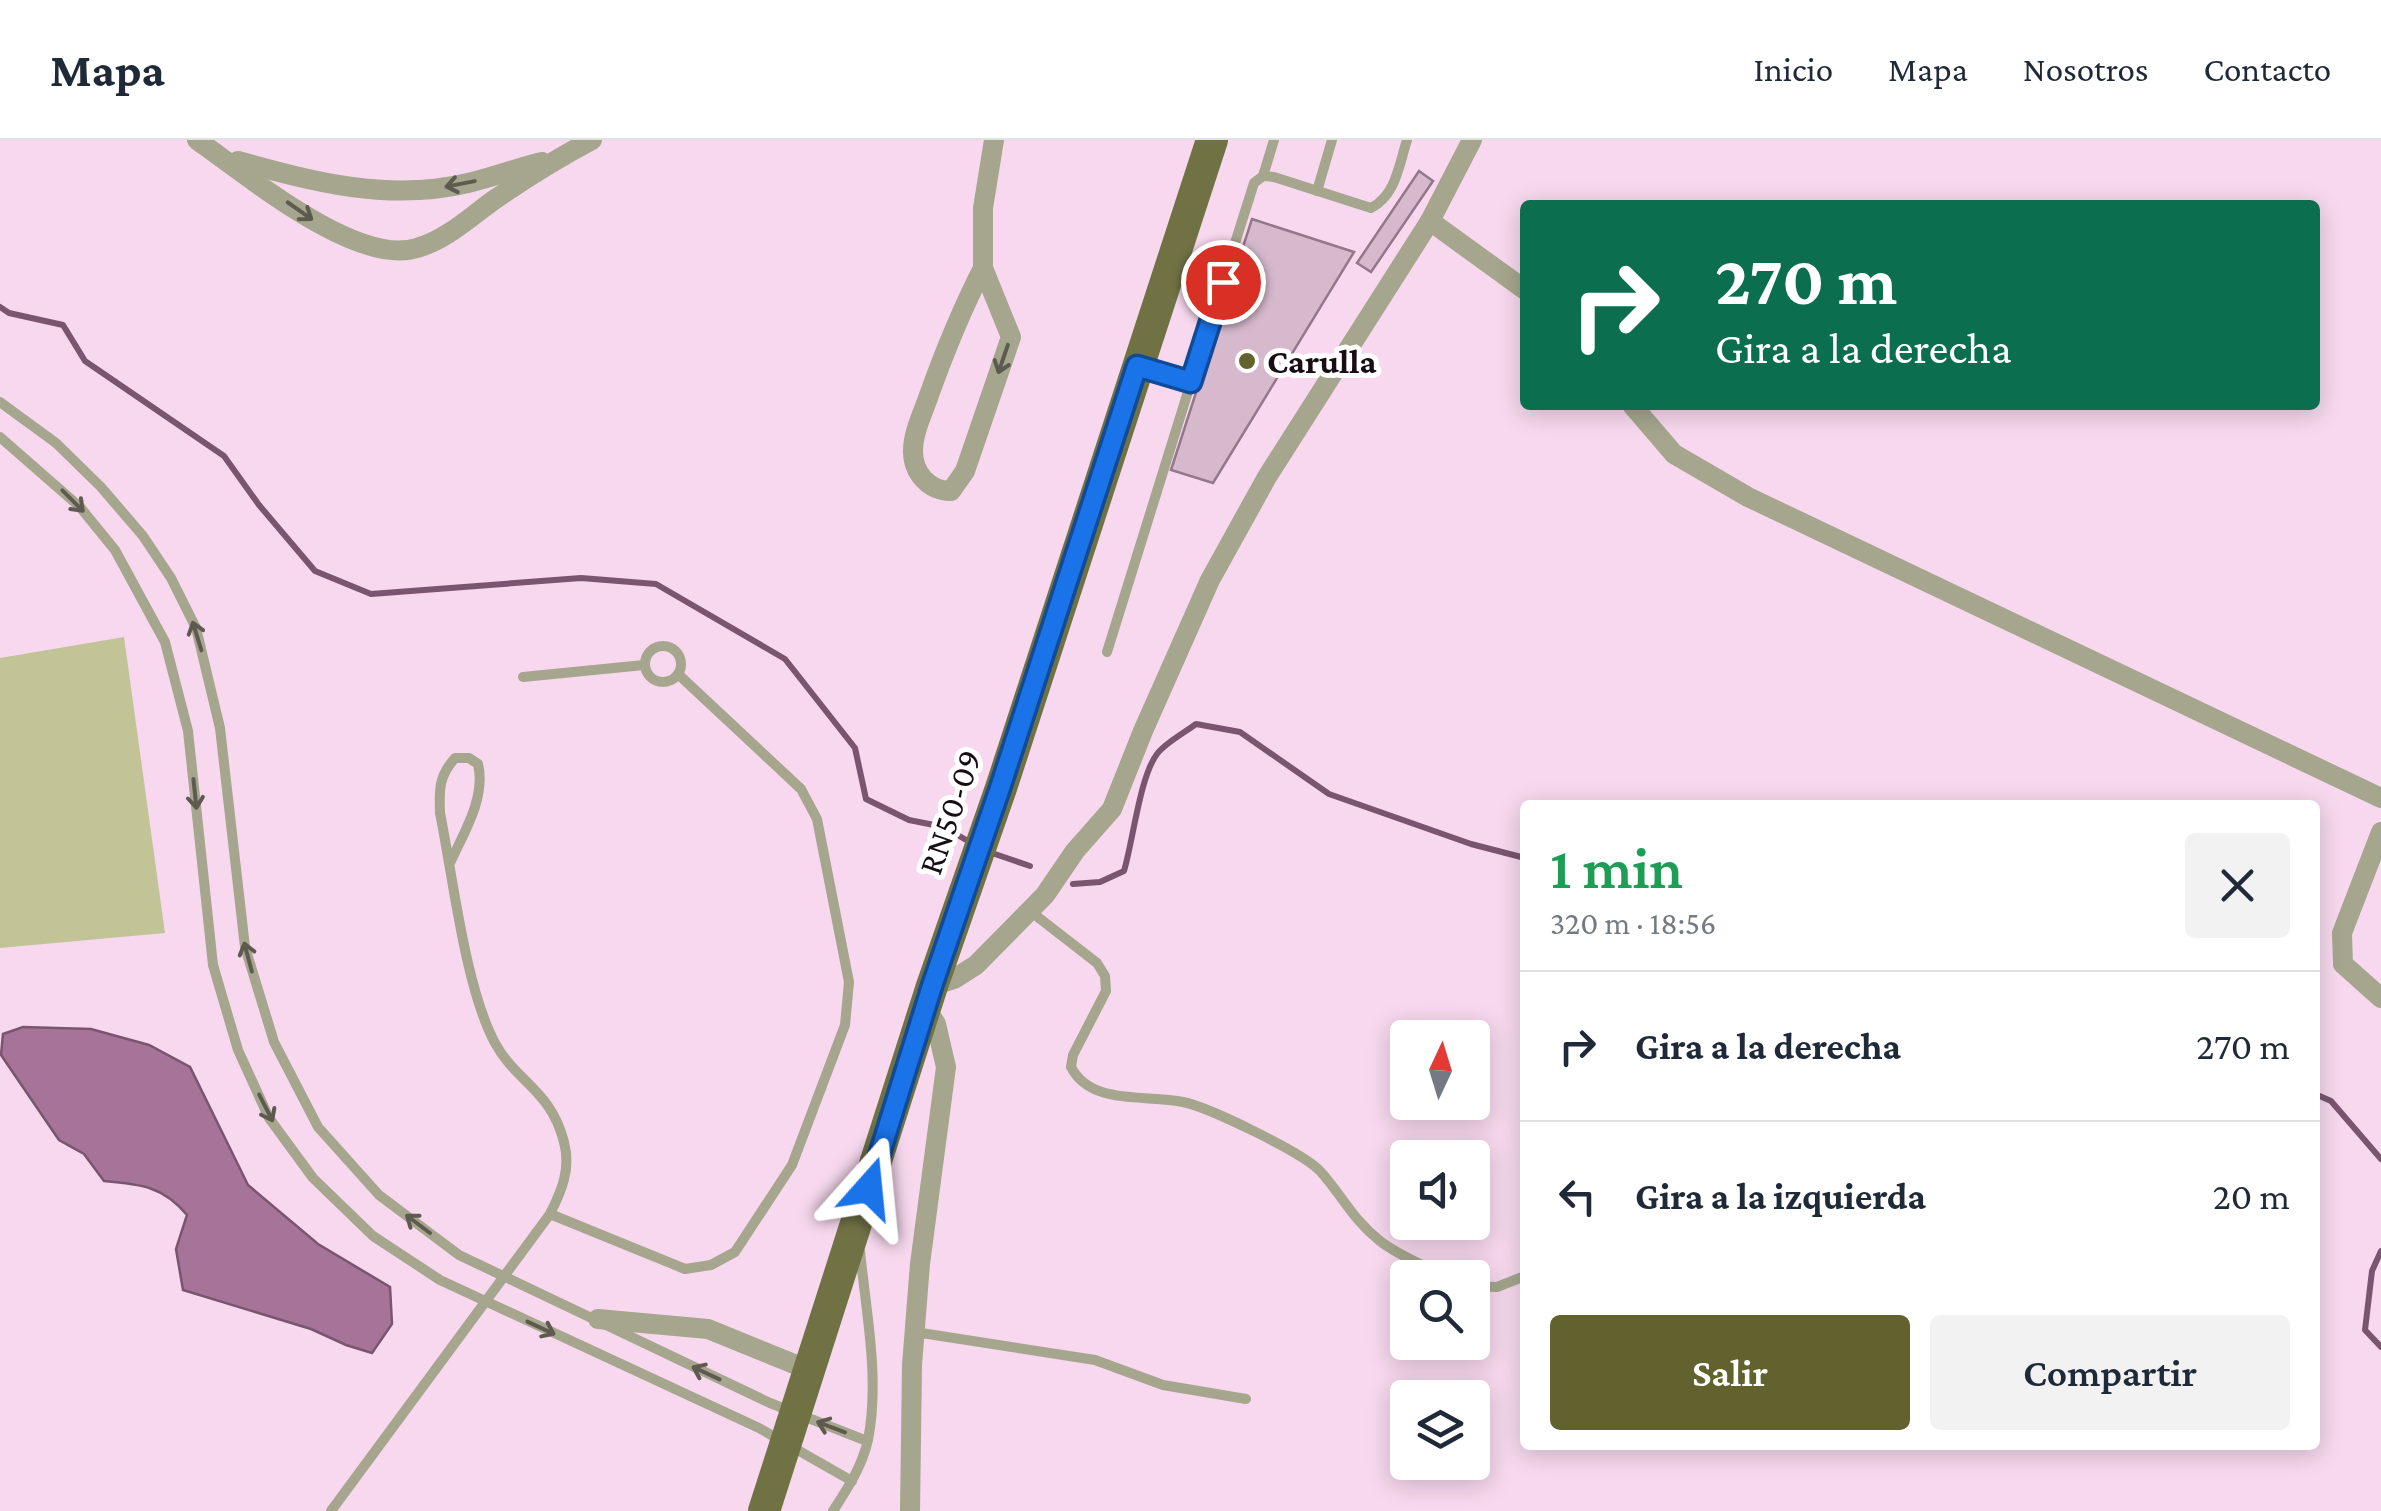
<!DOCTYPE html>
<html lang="es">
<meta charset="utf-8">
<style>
body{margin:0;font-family:"Crimson Pro",serif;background:#f2f2f3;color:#1f2937;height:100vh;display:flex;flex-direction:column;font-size:38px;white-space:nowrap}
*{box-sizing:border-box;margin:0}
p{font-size:32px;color:#747a83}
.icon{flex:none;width:55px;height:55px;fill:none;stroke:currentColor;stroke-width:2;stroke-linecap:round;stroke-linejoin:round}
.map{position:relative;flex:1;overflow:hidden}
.drawer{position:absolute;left:1520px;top:660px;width:800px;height:650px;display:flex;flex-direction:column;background:#fff;border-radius:10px;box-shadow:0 5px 25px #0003}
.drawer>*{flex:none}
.top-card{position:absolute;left:1520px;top:60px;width:800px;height:210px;border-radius:10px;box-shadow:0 5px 25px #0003;background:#0b6e4f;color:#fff;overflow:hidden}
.needle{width:65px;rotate:4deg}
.fabs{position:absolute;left:1390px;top:880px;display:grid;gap:20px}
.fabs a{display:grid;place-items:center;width:100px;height:100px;border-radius:10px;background:#fff;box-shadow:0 5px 25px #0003;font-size:50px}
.pin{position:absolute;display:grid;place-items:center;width:85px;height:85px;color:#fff;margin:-42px;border:5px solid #fff;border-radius:50%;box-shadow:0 2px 10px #0007}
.me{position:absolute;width:110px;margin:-55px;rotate:18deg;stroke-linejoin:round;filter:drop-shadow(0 0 8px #0008)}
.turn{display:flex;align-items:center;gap:35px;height:210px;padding:0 30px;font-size:45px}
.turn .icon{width:130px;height:130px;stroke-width:2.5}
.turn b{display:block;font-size:70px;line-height:85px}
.round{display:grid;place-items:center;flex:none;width:105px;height:105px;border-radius:10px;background:#f2f2f3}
.overview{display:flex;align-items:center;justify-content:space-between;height:170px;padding:0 30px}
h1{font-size:60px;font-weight:600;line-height:75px;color:#1e9e55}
.cta{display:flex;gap:20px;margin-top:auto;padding:20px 30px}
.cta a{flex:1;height:115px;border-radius:10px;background:#62622f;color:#fff;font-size:40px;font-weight:600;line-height:115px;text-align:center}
.cta a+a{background:#f2f2f3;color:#1f2937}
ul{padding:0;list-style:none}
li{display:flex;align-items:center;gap:30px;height:150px;padding:0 30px;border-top:2px solid #e0e1e3}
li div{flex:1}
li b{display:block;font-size:38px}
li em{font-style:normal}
header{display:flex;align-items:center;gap:60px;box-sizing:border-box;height:140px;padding:0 50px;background:#fff;border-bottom:2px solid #e0e1e3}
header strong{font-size:48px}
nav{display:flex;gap:55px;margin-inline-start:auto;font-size:35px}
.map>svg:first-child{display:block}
</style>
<header>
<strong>Mapa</strong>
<nav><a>Inicio</a><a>Mapa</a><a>Nosotros</a><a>Contacto</a></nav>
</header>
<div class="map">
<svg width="2381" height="1371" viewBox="0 0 2381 1371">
<rect width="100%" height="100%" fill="#f7d8ee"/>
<path fill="#c2c497" d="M 124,497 L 165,793 L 0,808 L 0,518 Z"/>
<path fill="#a57498" stroke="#7a5570" stroke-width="2.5" d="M 23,887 L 91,889 L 149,905 L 190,927 L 248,1045 L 318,1104 L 390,1147 L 392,1184 L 372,1213 L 346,1205 L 311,1189 L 183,1150 L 176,1109 L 187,1075 C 163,1046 140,1044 104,1041 L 84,1014 L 59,1000 L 1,915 L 3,894 Z"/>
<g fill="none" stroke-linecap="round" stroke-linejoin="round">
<g stroke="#7a5570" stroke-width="6">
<path d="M 0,167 L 9,173 L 63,185 L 85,221 L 224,316 L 259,365 L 315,431 L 371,454 L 581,438 L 656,444 L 785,519 L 855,608 L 866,659 L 909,680 L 944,687 L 973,704"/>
<path d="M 989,712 L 1030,726"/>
<path d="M 1073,744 L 1100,742 L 1124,731 C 1133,701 1140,636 1157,614 C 1165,603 1184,593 1196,584 L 1240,592 L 1329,654 L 1471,704 L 1525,718"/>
<path d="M 2315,954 L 2331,961 L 2381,1019"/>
<path d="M 2381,1111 L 2372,1131 L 2365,1190 L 2381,1207"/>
</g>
</g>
<g fill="#d7b9ce" stroke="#93778b" stroke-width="2.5">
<path d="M 1419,31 L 1433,41 L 1371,132 L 1357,123 Z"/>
<path d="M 1252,79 L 1354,112 L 1213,343 L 1171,330 Z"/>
</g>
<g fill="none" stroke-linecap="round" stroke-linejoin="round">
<g stroke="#a5a68d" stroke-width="10">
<path d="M 1263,36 L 1274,0"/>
<path d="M 1317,51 L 1332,0"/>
<path d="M 1143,228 L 1191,242 L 1254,43 L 1263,36 L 1274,37 L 1371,68 C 1396,55 1399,25 1407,0"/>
<path d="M 0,262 L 56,303 L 101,347 L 143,396 L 171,438 L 196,488 L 220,588 L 245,807 L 274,902 L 318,987 L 379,1055 L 459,1115 L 770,1263 L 867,1301"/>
<path d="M 0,297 L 80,367 L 115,410 L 165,502 L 188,591 L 213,825 L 238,910 L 269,978 L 313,1038 L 373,1096 L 440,1140 L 759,1288 L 852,1341"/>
<circle cx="663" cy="524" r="18"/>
<path d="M 1107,512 L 1191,242"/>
<path d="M 523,537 L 644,525"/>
<path d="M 1030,771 L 1097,823 L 1105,836 L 1106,851 L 1073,915 L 1071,927 C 1091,966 1146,954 1183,962 C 1208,967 1304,1013 1320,1031 C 1342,1055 1352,1079 1380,1101 C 1399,1116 1426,1126 1448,1138"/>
<path d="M 550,1074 L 685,1129 L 711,1125 L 735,1112 L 792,1025 L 845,885 L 849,842 L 817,679 L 801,649 L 679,535"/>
<path d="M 1472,1146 L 1497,1147 L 1525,1136"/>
<path d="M 915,1192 L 1095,1220 L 1163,1245 L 1246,1259"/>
<path d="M 331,1371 L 550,1074 C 562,1050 571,1029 564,1002 C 551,950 516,942 495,903 C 465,847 453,737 440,673 C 439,649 439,636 455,618 L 469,618 L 478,624 C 486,658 464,692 450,723"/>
<path d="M 833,1371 C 847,1349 862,1327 868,1300 C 880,1239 866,1172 860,1111"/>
</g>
<g stroke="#a5a68d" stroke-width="20">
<path d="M 197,0 C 246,34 356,127 417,108 C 446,100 470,77 494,60 C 526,38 558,18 592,0"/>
<path d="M 238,21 C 314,42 389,62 468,43 C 493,37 517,28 542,22"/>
<path d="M 1430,81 L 1525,150"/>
<path d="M 983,128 C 961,171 944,213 928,258 C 922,275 913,293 913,311 C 913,333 929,351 951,351 L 965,331 L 1011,197 L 983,128 L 983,68 L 994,0"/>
<path d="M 1632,265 L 1674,314 L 1748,357 L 2381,658"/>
<path d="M 2381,692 L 2342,793 L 2343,824 L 2381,858"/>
<path d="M 932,846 L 954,839 L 976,825 L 1045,755 L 1075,711 L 1112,669 L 1143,591 L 1210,440 L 1267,337 L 1430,81 L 1472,0"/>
<path d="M 598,1179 L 708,1189 L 809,1230"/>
<path d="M 910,1371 L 912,1225 L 920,1124 L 946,927 L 936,884 L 925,867"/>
</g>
<path stroke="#717244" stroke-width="32" d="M 764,1371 L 932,846 L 1001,648 L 1212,0"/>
</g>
<defs><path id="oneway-shaft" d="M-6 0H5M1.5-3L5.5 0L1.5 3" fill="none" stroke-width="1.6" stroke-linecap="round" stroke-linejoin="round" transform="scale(2.5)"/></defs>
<g stroke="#5e5a50">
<use href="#oneway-shaft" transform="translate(460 44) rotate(169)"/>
<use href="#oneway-shaft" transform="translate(300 71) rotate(35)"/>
<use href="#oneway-shaft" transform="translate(1003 219) rotate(109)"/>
<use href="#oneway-shaft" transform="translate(73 361) rotate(45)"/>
<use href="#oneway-shaft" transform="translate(197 496) rotate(-107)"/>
<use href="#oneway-shaft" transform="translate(195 654) rotate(84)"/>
<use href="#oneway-shaft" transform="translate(248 817) rotate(-105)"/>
<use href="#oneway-shaft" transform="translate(266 968) rotate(63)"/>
<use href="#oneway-shaft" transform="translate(418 1084) rotate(-143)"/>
<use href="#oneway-shaft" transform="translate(541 1188) rotate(25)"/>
<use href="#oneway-shaft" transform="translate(706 1233) rotate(-155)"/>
<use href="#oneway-shaft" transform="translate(831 1287) rotate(-159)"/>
</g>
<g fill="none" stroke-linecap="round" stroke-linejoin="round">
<defs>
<path id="route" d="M 869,1048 L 932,846 L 1000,648 L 1137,226 L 1191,242 L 1223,142"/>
</defs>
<use href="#route" stroke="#114b97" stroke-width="25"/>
<use href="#route" stroke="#1a73e8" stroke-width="18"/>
</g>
<circle fill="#62622f" stroke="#fff" stroke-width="4" cx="1247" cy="221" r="10"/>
<g text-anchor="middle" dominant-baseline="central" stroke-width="10" stroke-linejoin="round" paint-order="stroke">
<g font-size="35" font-weight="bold" fill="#170d14" stroke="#fff" text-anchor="start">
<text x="1267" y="221">Carulla</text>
</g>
<g font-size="35" fill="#170d14" stroke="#fff">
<text transform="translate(950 672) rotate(-71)">RN50-09</text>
</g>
</g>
</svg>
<div class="fabs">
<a><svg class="needle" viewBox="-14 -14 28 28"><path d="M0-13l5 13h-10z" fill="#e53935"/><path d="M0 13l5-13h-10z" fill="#747a83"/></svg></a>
<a><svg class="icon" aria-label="sound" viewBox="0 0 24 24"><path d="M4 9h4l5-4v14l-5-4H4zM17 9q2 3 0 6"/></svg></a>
<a><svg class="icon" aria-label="search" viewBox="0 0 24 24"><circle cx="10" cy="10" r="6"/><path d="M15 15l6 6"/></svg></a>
<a><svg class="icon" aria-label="layers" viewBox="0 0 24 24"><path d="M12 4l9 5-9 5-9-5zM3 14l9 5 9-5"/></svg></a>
</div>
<div class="pin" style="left:1223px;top:142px;background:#d93025"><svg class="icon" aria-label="arrive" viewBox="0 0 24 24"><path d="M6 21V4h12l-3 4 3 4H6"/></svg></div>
<svg class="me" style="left:869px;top:1048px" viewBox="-20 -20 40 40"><path d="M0-17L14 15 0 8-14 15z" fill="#1a73e8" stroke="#fff" stroke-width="4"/></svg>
<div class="top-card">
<div class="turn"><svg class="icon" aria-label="right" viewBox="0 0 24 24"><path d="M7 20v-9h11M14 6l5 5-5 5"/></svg><div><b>270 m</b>Gira a la derecha</div></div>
</div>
<section class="drawer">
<div class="overview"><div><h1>1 min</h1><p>320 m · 18:56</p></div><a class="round"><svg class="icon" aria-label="close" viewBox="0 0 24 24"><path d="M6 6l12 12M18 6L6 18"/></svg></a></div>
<ul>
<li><svg class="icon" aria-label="right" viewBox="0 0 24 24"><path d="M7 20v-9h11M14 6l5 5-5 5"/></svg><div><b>Gira a la derecha</b></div><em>270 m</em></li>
<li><svg class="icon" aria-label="left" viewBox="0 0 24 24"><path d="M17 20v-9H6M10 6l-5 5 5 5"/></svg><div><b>Gira a la izquierda</b></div><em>20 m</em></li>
</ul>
<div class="cta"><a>Salir</a><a>Compartir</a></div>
</section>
</div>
